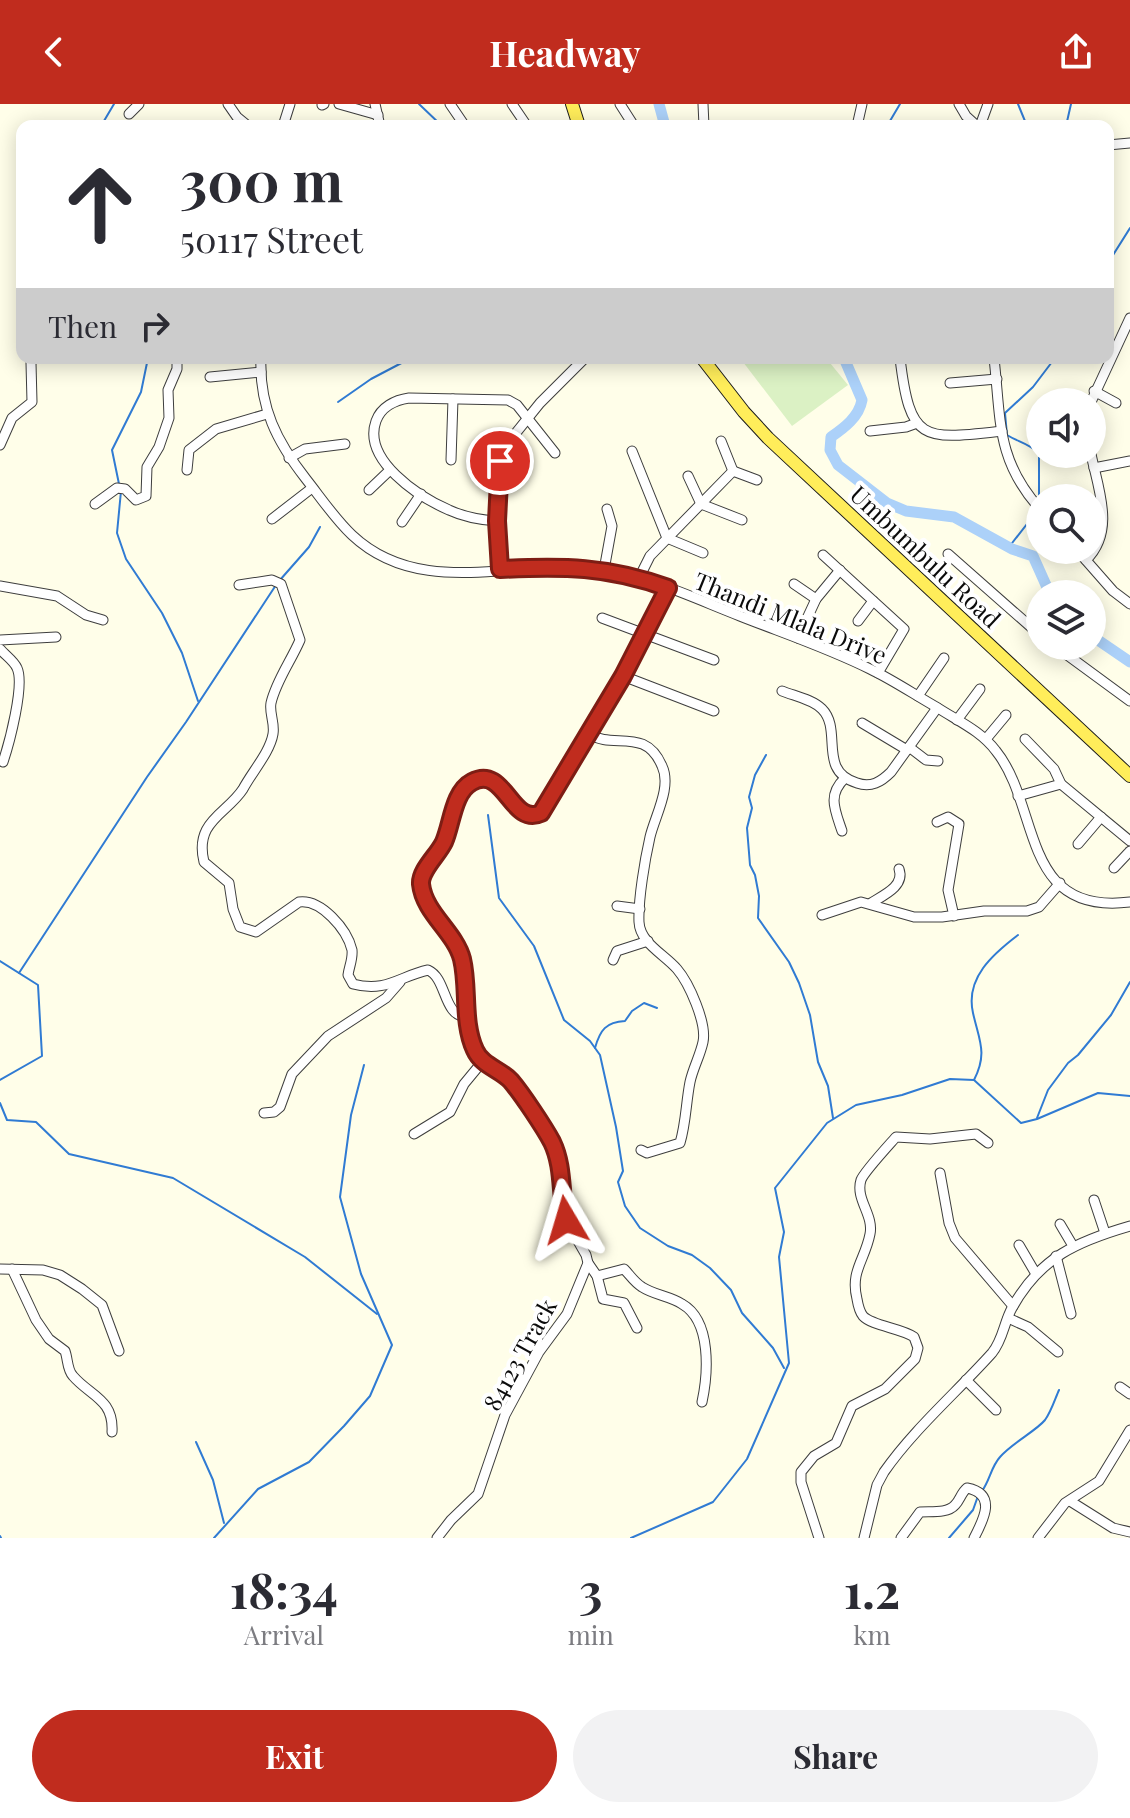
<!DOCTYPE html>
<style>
body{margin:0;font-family:"Playfair Display",serif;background:#f2f2f3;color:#2b2b33;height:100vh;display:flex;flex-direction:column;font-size:30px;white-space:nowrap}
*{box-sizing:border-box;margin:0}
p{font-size:26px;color:#7c7c81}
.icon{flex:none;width:44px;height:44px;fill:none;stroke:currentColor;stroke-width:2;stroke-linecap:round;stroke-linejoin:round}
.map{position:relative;height:1434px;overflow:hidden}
.side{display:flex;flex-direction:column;background:#fff;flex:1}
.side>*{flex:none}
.guide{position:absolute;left:16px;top:16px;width:1098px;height:244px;border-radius:16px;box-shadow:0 4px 20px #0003;background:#fff;color:#2b2b33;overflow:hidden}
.tools{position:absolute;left:1026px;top:284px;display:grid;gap:16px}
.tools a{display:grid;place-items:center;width:80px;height:80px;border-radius:50%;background:#fff;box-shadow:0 4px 20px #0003;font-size:40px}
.pin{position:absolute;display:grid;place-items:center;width:68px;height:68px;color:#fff;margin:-34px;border:4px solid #fff;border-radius:50%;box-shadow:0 2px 8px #0007}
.me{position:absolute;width:88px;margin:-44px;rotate:353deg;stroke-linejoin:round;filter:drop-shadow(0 0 6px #0008)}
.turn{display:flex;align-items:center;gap:28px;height:168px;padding:0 32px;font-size:36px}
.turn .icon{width:104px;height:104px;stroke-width:2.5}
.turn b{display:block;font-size:56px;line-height:68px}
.then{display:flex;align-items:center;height:76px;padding:0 32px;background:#0003;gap:16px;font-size:30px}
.eta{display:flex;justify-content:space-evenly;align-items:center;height:136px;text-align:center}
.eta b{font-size:48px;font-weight:700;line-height:56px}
.primary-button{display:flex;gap:16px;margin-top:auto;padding:16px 32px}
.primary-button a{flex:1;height:92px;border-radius:48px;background:#c02c1e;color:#fff;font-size:32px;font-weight:700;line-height:92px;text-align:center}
.primary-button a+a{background:#f2f2f3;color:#2b2b33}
header{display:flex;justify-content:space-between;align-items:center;height:104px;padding:0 32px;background:#c02c1e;color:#fff;font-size:36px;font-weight:700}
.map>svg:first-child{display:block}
</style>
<header><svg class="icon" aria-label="back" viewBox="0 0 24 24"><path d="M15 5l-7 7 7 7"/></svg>Headway<svg class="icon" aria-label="share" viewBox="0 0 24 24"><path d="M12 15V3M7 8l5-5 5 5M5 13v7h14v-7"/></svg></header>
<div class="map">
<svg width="1130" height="1434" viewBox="0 0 1130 1434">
<rect width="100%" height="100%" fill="#fffee9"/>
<path fill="#dbf1c4" d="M 740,254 L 826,254 L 848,281 L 792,322 Z"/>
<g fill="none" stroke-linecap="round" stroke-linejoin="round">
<g stroke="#307bd3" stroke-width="2">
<path d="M 419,0 L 442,22"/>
<path d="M 1018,0 L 1027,22"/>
<path d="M 101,22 L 114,0"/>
<path d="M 887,22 L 900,0"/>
<path d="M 1066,22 L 1071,0"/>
<path d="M 1108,159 L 1130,124"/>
<path d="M 338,298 L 371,275 L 411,254"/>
<path d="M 119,380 L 112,346 L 141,288 L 148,254"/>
<path d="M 121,387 L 117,429 L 126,455 L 162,509 L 182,549 L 198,597"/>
<path d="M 1039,392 L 1039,349 C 1026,338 1018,338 1007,331 L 1005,309 L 1033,283 L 1055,254"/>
<path d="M 1009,443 L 1034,411"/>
<path d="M 280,476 L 309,443 L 320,423"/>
<path d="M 766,651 L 755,671 L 749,693 L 752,704 L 747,724 L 750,761 L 755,771 L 759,792 L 758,814 L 789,858 L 799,879 L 810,911 L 818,958 L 828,982 L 833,1014"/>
<path d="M 488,711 L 499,794 L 534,842 L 564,916 L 590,937 L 600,951 L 616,1023 L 623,1067 L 618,1078 L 625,1102 L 640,1124 L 668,1142 L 692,1151 L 710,1164 L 731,1186 L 742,1209 L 773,1244 L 784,1264"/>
<path d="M 0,857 L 38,881 L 42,952 L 0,976"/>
<path d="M 19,869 L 147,673 L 186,618 L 276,481"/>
<path d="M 595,944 C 600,926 606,918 625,917 L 632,907 L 644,899 L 657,904"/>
<path d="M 974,976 C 988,949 979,936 973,909 C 965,874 993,850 1018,831"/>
<path d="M 0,999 L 7,1016 L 36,1018 L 69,1050 L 173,1074 L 305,1153 L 377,1210"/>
<path d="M 1037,1014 L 1048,986 L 1068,959 L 1078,951 L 1111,911 L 1130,878"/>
<path d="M 196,1338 L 213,1376 L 224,1419"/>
<path d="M 982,1387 C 990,1376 991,1363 1000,1353 C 1012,1339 1036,1327 1045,1316 C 1051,1308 1055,1295 1059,1286"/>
<path d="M 0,1432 L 1,1434"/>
<path d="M 214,1434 L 258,1385 L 309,1358 L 344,1322 L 370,1292 L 392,1241 L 361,1170 L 340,1093 L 351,1011 L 364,961"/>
<path d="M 631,1434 L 713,1398 L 747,1355 L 789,1259 L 779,1153 L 784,1128 L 775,1084 L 827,1019 L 856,1001 L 902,991 L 950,975 L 974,976 L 1021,1019 L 1037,1015 L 1098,989 L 1130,992"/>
<path d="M 949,1434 L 973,1406 L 978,1392"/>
</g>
<g stroke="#acd1f9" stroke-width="11">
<path d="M 659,0 L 665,22"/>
<path d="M 844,254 L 862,296 C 859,313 844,324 831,333 L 830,346 L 838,361 L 887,399 L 906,407 L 954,413 L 1012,445 L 1033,452 L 1050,490"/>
<path d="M 1092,532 L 1130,558"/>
</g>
<defs>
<g id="minor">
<path d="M 228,0 L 237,13 L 248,22"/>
<path d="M 339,0 L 378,11"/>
<path d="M 375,0 L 380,22"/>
<path d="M 450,0 L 465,22"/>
<path d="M 512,0 L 527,22"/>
<path d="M 620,0 L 634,22"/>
<path d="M 703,0 L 704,22"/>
<path d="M 959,0 L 966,12 L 977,22"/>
<path d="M 322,1 L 324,0"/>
<path d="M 129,10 L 139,0"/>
<path d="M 283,22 L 290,0"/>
<path d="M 857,22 L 862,0"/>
<path d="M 980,22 L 988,0"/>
<path d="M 1108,41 L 1130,39"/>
<path d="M 261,254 C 259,303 277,338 306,375 C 321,394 335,415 352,431 C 422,497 519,453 603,466 C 651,473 696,495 740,512 C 783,529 828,544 870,565 C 893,576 915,591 938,604 C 958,617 981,627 996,647 C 1041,703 1020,812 1130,798"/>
<path d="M 900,254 C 910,339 923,336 1002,327"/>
<path d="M 994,254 C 1001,316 996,356 1040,405"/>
<path d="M 210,273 L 261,268"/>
<path d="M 950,279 L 997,275"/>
<path d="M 1094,287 L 1116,299"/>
<path d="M 1091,298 L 1130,214"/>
<path d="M 870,327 L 906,323 L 917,319"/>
<path d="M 721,337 L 733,367"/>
<path d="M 0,341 L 12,314 L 32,298 L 31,259 L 34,254"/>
<path d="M 632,347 L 667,434 L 703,449"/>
<path d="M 289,354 L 305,345 L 345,340"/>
<path d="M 451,356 L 453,295"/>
<path d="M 1094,364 L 1130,357"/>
<path d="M 187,366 L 189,346 L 216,325 L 267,310"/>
<path d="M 733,367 L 757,376"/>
<path d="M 688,372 L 701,400 L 742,416"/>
<path d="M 369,386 L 390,366"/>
<path d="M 95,400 L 117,384 L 125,385 L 136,396 L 146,392 L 147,363 L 159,343 L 169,314 L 168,286 L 177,265 L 177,254"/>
<path d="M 272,415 L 312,384"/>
<path d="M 497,417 C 481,416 464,413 449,406 C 419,393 362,356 376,317 C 381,303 395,296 409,294 L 508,296 L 517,301 L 555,349"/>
<path d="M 402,418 L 421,390"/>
<path d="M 1077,446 L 1113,487 L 1130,500"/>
<path d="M 948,450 L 1040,531"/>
<path d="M 823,451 L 904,525 L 878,569"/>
<path d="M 1086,456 C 1116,427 1098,385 1091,350"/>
<path d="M 500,465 L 497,417 L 499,364 L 503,345 L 540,299 L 585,254"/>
<path d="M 604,466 L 612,422 L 607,405"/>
<path d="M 639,474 L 650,452 L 733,367"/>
<path d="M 794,480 L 816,495"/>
<path d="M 239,481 L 272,476 L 281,480 L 300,536 C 291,557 276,577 271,599 C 269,609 275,619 273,630 C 270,648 252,668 243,685 C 227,710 194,717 204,758 L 229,779 L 233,805 L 240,823 L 256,828 L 299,798 C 321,795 347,825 352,846 C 353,855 349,863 348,871 L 353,880 C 386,889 400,872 428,866 C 448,875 442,913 468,913"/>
<path d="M 0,482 L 57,492 L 86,511 L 103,516"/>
<path d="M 602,514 L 714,556"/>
<path d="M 858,517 L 873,497"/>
<path d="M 798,534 L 816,495 L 840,466"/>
<path d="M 0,536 L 56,533"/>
<path d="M 1055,542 L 1130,597"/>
<path d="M 0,545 C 5,551 14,557 17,564 C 25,581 9,640 3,658"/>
<path d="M 623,572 L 714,607"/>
<path d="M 782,587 C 794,592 812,595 822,605 C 843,626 817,667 857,679 C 871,684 881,678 891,668 L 937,604"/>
<path d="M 918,592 L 944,554"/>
<path d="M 957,616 L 980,585"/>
<path d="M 862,619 L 907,646"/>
<path d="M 589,630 C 613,646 645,622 662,662 C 672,683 655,712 650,733 C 645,755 638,796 639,818 C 640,839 664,850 677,865 C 689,879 707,919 703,938 C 700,952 693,964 690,978 C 686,998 686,1019 680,1039 L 647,1049 L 641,1046"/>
<path d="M 986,635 L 1006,611"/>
<path d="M 1025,635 L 1054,665 L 1061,680 L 1130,737"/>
<path d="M 909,643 L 926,656 L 938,657"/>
<path d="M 1018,692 L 1061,680"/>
<path d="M 937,718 L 948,713 L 959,720 L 948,786 L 954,812"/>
<path d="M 842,727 C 835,706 827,691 845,674"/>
<path d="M 1078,740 L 1101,713"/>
<path d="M 1114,764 L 1130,747"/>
<path d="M 871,799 C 884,791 905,782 899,765"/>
<path d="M 617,802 L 640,805"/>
<path d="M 822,811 L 861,798 L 914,813 L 942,813 L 984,807 L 1027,807 L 1039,803 L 1060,779"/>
<path d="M 613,856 L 617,847 L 648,837"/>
<path d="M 264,1009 L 274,1008 L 280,1003 L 292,970 L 328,932 L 386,894 L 400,878"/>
<path d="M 414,1030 L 450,1008 L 464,980 L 483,957"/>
<path d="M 940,1069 L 949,1119 L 955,1134 L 1013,1202"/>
<path d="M 1094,1096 L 1105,1129"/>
<path d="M 1060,1120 L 1073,1142"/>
<path d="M 1019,1141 L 1036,1170"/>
<path d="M 1056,1152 L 1071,1210"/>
<path d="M 588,1159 L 597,1172 L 603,1195 L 624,1199 L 637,1224"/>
<path d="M 0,1165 L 43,1166 L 60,1171 L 82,1185 L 102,1201 L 119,1247"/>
<path d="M 12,1165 L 36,1216 L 49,1235 L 65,1247 C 68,1255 67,1266 73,1272 C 90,1292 114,1295 112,1328"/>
<path d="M 597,1172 L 624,1165 C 630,1171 634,1178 642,1183 C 654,1191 670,1192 682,1200 C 712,1217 708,1270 702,1298"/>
<path d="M 1008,1214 L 1028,1223 L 1058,1248"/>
<path d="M 966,1276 L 996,1306"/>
<path d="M 1120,1283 L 1130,1290"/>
<path d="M 1070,1397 L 1113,1424 L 1130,1428"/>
<path d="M 437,1434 L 451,1416 L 478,1390 L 505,1311 L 539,1248 L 567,1210 L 588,1159 L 586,1151 L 566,1116 L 559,1061 L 551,1037 L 510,976 L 484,958 L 474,944 L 462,854 L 455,837 L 440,821 L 421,783 L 422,774 L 445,735 L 459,693 L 470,679 L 484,675 L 495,678 L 525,710 L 533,712 L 541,709 L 612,592 L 668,484"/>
<path d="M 819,1434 L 801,1378 L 801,1368 L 814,1352 L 836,1339 L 852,1302 L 885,1285 L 915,1255 L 918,1244 L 914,1233 C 901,1224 872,1222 863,1212 C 859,1207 858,1201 857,1195 C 850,1167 865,1156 870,1130 C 874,1111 855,1095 861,1076 C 864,1068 889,1041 896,1033 L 930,1035 L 976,1030 L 988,1039"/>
<path d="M 864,1434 L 877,1381 L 884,1368 C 914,1325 957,1288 992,1249 C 1003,1236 1004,1218 1012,1204 C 1040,1153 1078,1137 1130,1122"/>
<path d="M 901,1434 L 920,1408 C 930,1407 947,1410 955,1401 C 960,1396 961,1389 967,1384 C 997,1390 984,1415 974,1434"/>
<path d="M 1038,1434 L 1065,1399 L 1099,1377 L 1130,1326"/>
</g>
<g id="major">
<path d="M 572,0 L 579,22"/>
<path d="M 702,254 L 744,308 L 768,334 L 1130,672"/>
</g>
</defs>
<use href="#minor" stroke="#3e3e3e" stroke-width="11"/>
<use href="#major" stroke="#1c1c1c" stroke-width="14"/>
<use href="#minor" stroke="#fff" stroke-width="9"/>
<use href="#major" stroke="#ffed5a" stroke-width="12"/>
</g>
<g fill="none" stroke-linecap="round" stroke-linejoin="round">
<defs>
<path id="route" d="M 500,357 L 497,417 L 500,465 C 562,462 608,462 668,484 L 623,572 L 541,709 C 511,723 505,660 472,678 C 453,688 452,720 444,738 C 438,751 420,766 421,780 C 424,809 455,828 462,855 C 469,884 462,918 475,946 C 482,962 500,965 511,977 C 522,990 544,1023 552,1038 C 564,1063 560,1090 566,1116"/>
</defs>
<use href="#route" stroke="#7d1d14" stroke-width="20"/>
<use href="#route" stroke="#c02c1e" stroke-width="14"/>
</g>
<g text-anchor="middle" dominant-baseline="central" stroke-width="8" stroke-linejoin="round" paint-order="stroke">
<g font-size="24" fill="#0b0b0b" stroke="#fff">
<text transform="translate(926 452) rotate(43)">Umbumbulu Road</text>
<text transform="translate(791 513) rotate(22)">Thandi Mlala Drive</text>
<text transform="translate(519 1250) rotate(-61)">84123 Track</text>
</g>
</g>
</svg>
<div class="tools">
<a><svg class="icon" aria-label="sound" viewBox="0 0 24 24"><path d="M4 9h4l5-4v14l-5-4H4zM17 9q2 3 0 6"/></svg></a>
<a><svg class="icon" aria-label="search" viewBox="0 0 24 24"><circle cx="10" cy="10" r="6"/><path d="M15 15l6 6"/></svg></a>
<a><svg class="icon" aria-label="layers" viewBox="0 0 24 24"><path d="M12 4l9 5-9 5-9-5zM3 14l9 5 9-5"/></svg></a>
</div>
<div class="pin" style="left:500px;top:357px;background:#d93025"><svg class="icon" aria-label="arrive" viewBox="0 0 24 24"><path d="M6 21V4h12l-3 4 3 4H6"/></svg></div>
<svg class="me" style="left:566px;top:1116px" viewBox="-20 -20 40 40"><path d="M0-17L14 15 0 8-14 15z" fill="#c02c1e" stroke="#fff" stroke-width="4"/></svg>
<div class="guide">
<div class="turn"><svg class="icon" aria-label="ahead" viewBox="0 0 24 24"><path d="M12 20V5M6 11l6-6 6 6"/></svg><div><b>300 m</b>50117 Street</div></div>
<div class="then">Then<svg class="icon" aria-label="right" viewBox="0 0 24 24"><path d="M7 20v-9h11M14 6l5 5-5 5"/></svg></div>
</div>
</div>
<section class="side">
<div class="eta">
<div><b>18:34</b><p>Arrival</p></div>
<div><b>3</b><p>min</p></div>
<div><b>1.2</b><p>km</p></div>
</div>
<div class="primary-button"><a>Exit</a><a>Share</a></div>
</section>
